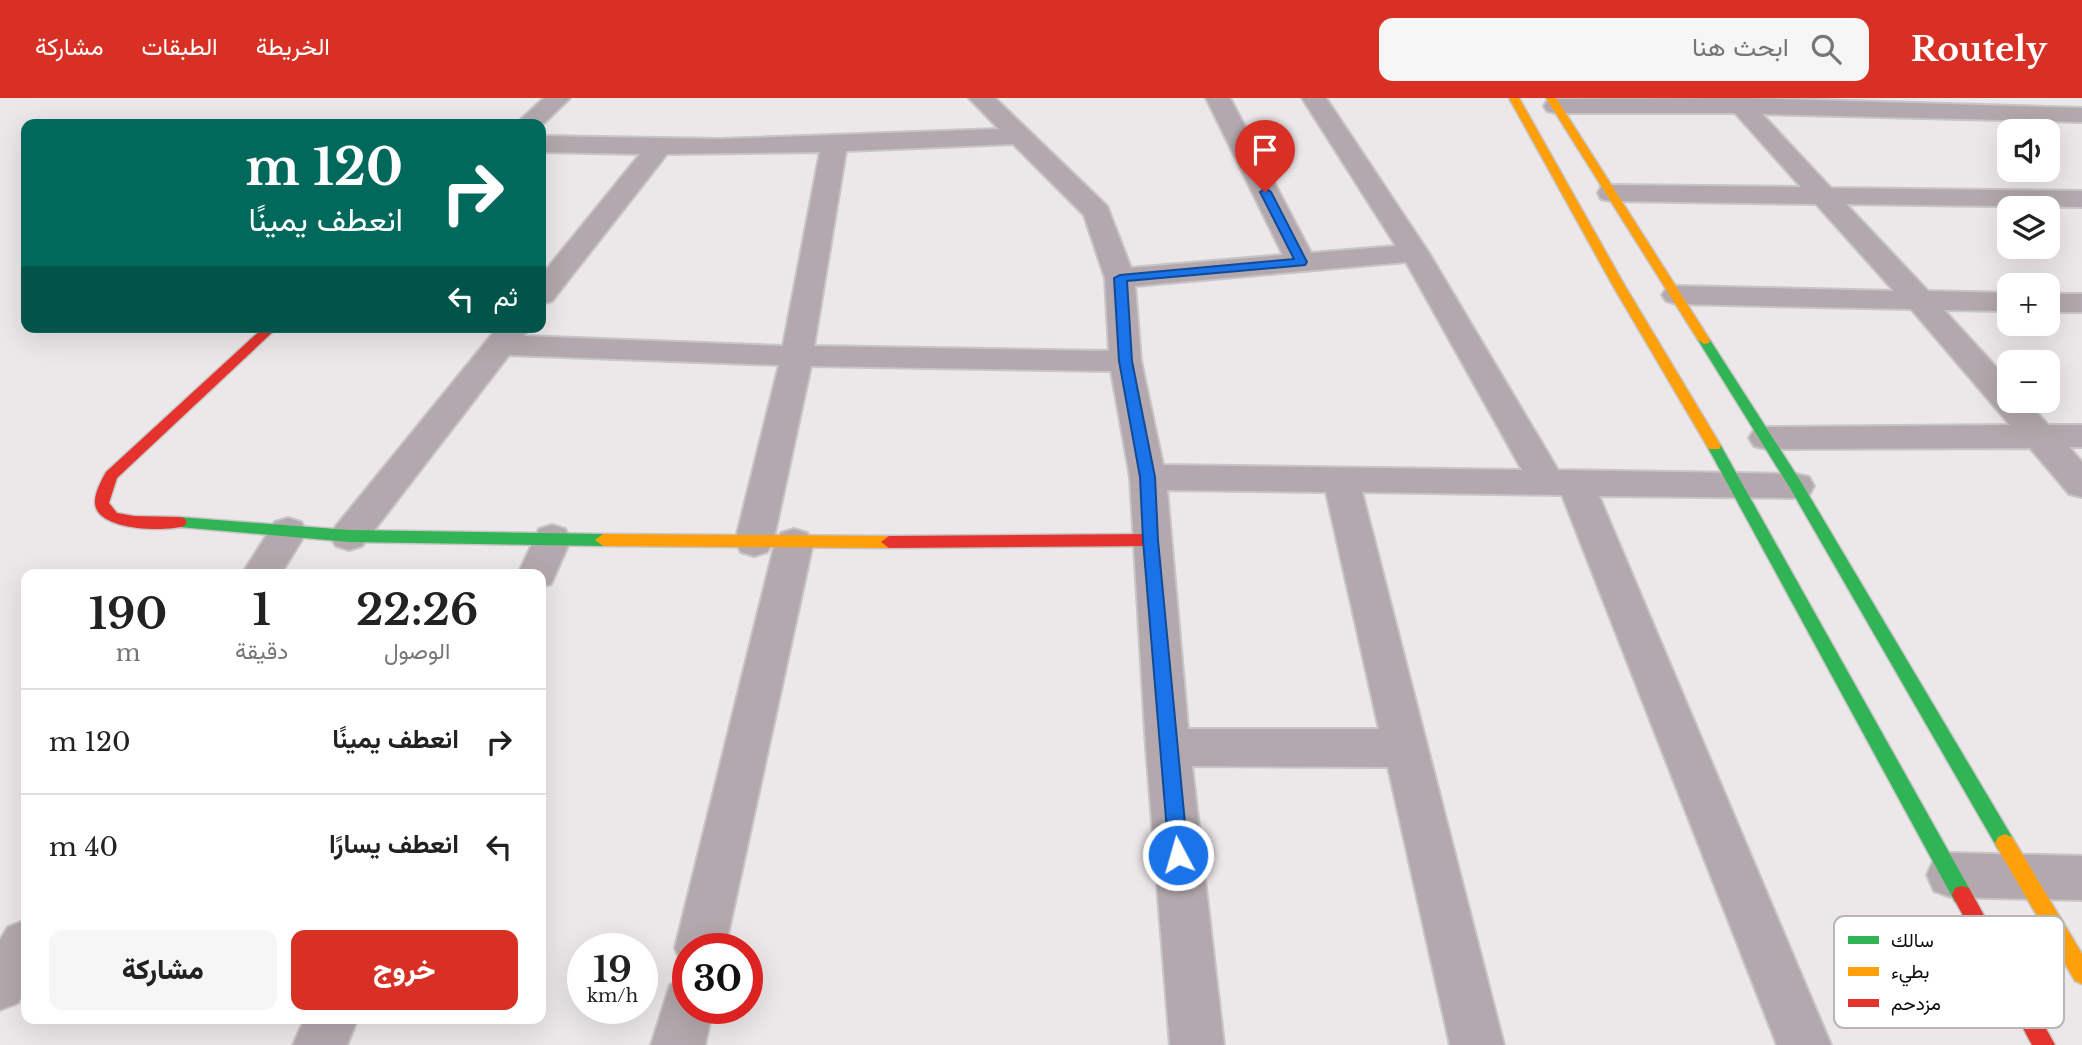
<!DOCTYPE html>
<html lang="ar">
<meta charset="utf-8">
<style>
body{margin:0;font-family:"Libre Baskerville",Vazirmatn,serif;background:#f6f6f6;color:#222;direction:rtl;height:100vh;display:flex;flex-direction:column;font-size:26px;white-space:nowrap}
*{box-sizing:border-box;margin:0}
p{font-size:23px;color:#767676}
.icon{flex:none;width:38px;height:38px;fill:none;stroke:currentColor;stroke-width:2;stroke-linecap:round;stroke-linejoin:round}
.map{position:relative;flex:1;overflow:hidden;direction:ltr}
.panel{position:absolute;left:21px;top:471px;width:525px;height:455px;display:flex;flex-direction:column;background:#fff;border-radius:14px;box-shadow:0 7px 28px #0002;direction:rtl}
.panel>*{flex:none}
.hud{position:absolute;left:21px;top:21px;width:525px;height:214px;border-radius:14px;box-shadow:0 7px 28px #0002;direction:rtl;background:#00695c;color:#fff;overflow:hidden}
.controls{position:absolute;left:1997px;top:21px;display:grid;gap:14px}
.controls a{display:grid;place-items:center;width:63px;height:63px;border-radius:14px;background:#fff;box-shadow:0 7px 28px #0002;font-size:35px}
.speed{position:absolute;left:567px;top:835px;display:flex;gap:14px;font-size:35px;font-weight:700;text-align:center}
.speed>*{display:grid;place-content:center;width:91px;height:91px;border-radius:50%;background:#fff;box-shadow:0 7px 28px #0002;line-height:1}
.speed small{font-size:18px;font-weight:400}
.speed .limit{border:10px solid #d22;background:#fff;color:#111}
.pin{position:absolute;display:grid;place-items:center;width:60px;height:60px;color:#fff;margin:-72px -30px;border-radius:50% 50% 50% 0;rotate:-45deg;box-shadow:0 0 7px #0007}
.pin .icon{rotate:45deg}
.me{position:absolute;width:77px;margin:-38px;rotate:354deg;stroke-linejoin:round;filter:drop-shadow(0 0 5px #0008)}
.turn{display:flex;align-items:center;gap:24px;height:147px;padding:0 28px;font-size:32px}
.turn .icon{width:91px;height:91px;stroke-width:2.5}
.turn b{display:block;font-size:49px;line-height:60px}
.then{display:flex;align-items:center;height:66px;padding:0 28px;background:#0003;gap:14px;font-size:26px}
.eta{display:flex;justify-content:space-evenly;align-items:center;height:119px;text-align:center}
.eta b{font-size:42px;font-weight:800;line-height:49px}
.action{display:flex;gap:14px;margin-top:auto;padding:14px 28px}
.action a{flex:1;height:80px;border-radius:14px;background:#d93025;color:#fff;font-size:28px;font-weight:800;line-height:80px;text-align:center}
.action a+a{background:#f6f6f6;color:#222}
ul{padding:0;list-style:none}
li{display:flex;align-items:center;gap:21px;height:105px;padding:0 28px;border-top:2px solid #e0e0e0}
li div{flex:1}
li b{display:block;font-size:26px}
li em{font-style:normal}
header{display:flex;align-items:center;gap:42px;box-sizing:border-box;height:98px;padding:0 35px;background:#d93025;color:#fff}
header strong{font-size:33px}
nav{display:flex;gap:38px;margin-inline-start:auto;font-size:24px}
.search{width:490px;height:63px;background:#f6f6f6;display:flex;align-items:center;gap:18px;box-sizing:border-box;padding:0 24px;border-radius:14px;color:#767676;font-size:26px}
.map>svg:first-child{display:block}
</style>
<header>
<strong>Routely</strong>
<div class="search"><svg class="icon" aria-label="search" viewBox="0 0 24 24"><circle cx="10" cy="10" r="6"/><path d="M15 15l6 6"/></svg>ابحث هنا</div>
<nav><a>الخريطة</a><a>الطبقات</a><a>مشاركة</a></nav>
</header>
<div class="map">
<svg width="2082" height="947" viewBox="0 0 2082 947">
<rect width="100%" height="100%" fill="#ece7e9"/>
<g fill="none" stroke-linecap="round" stroke-linejoin="round">
<defs>
<g id="street">
<path d="M 544,0 L 570,0 L 541,28 L 516,26 Z"/>
<path d="M 969,0 L 995,0 L 1107,108 L 1131,170 L 1283,157 L 1206,0 L 1230,0 L 1311,155 L 1396,148 L 1302,0 L 1326,0 L 1429,155 L 1558,372 L 1796,376 L 1809,379 L 1814,388 L 1809,397 L 1796,400 L 1599,398 L 1831,947 L 1777,947 L 1562,397 L 1362,394 L 1504,947 L 1450,947 L 1388,669 L 1192,668 L 1224,947 L 1170,947 L 1146,649 L 1130,379 L 1111,273 L 811,268 L 773,444 L 767,454 L 754,458 L 741,454 L 735,444 L 779,267 L 509,257 L 362,448 L 349,452 L 336,448 L 330,438 L 336,428 L 498,229 L 530,229 L 524,238 L 783,248 L 820,54 L 667,56 L 552,203 L 541,206 L 541,178 L 640,56 L 541,54 L 541,38 L 720,41 L 999,31 ZM 1013,46 L 1084,117 L 1105,180 L 1109,253 L 814,248 L 846,53 ZM 1406,164 L 1522,372 L 1163,367 L 1141,263 L 1135,188 ZM 1167,392 L 1326,394 L 1379,631 L 1188,631 Z"/>
<path d="M 1747,0 L 2082,10 L 2082,24 L 1762,16 L 1831,90 L 2082,93 L 2082,109 L 1846,106 L 1928,193 L 2009,195 L 2009,213 L 1944,212 L 2009,283 L 2009,303 L 2027,303 L 2048,327 L 2082,327 L 2082,349 L 2069,349 L 2082,364 L 2082,399 L 2069,396 L 2030,350 L 1766,351 L 1754,348 L 1749,340 L 1754,332 L 1766,329 L 2010,327 L 1911,211 L 1677,206 L 1666,203 L 1662,197 L 1666,191 L 1677,188 L 1894,193 L 1816,106 L 1611,103 L 1601,101 L 1598,95 L 1601,89 L 1611,87 L 1801,89 L 1735,15 L 1556,15 L 1547,13 L 1544,8 L 1547,3 L 1556,1 Z"/>
<rect x="2048" y="196" width="34" height="18"/>
<path d="M 288,420 L 301,424 L 307,433 L 281,476 L 242,476 L 275,424 Z"/>
<path d="M 552,427 L 565,431 L 571,441 L 551,486 L 541,489 L 541,476 L 518,476 L 539,431 Z"/>
<path d="M 794,431 L 807,435 L 813,445 L 725,850 L 688,850 L 688,869 L 682,867 L 675,850 L 775,445 L 781,435 Z"/>
<path d="M 1951,755 L 2082,758 L 2082,802 L 1951,799 L 1934,793 L 1927,777 L 1934,761 Z"/>
<path d="M 26,822 L 26,892 L 18,905 L 0,912 L 0,842 L 8,829 Z"/>
<path d="M 688,879 L 688,910 L 713,910 L 705,947 L 651,947 L 670,887 Z"/>
<path d="M 305,920 L 358,920 L 347,947 L 293,947 Z"/>
</g>
<g id="fast">
<path d="M 1704,238 L 1710,242 L 1801,384 L 2012,739 L 2015,745 L 2012,751 L 2005,754 L 1998,751 L 1790,390 L 1698,242 Z"/>
<path d="M 1714,343 L 1721,348 L 1969,790 L 1972,797 L 1969,804 L 1962,806 L 1955,804 L 1707,348 Z"/>
<path d="M 179,419 L 349,432 L 603,436 L 611,442 L 603,448 L 349,444 L 179,429 L 171,424 Z"/>
</g>
<g id="slow">
<path d="M 1509,0 L 1519,0 L 1625,188 L 1721,348 L 1719,351 L 1709,351 L 1707,348 L 1613,188 Z"/>
<path d="M 1546,0 L 1556,0 L 1710,242 L 1709,245 L 1704,246 L 1698,242 Z"/>
<path d="M 603,436 L 889,438 L 897,444 L 889,450 L 603,448 L 595,442 Z"/>
<path d="M 2005,736 L 2012,739 L 2082,856 L 2082,886 L 2075,883 L 1998,751 L 1995,745 L 1998,739 Z"/>
</g>
<g id="jam">
<path d="M 264,229 L 278,229 L 117,380 L 109,405 L 117,415 L 134,418 L 179,419 L 184,420 L 187,424 L 184,428 C 165,434 98,433 95,406 C 94,396 101,383 106,374 Z"/>
<path d="M 1150,436 L 1158,442 L 1150,448 L 889,450 L 881,444 L 889,438 Z"/>
<path d="M 1962,788 L 1969,790 L 2055,947 L 2032,947 L 1952,797 L 1955,790 Z"/>
</g>
</defs>
<use href="#street" stroke="#c8c5c6" stroke-width="4"/>
<use href="#fast" stroke="#c8c5c6" stroke-width="3"/>
<use href="#slow" stroke="#c8c5c6" stroke-width="3"/>
<use href="#jam" stroke="#c8c5c6" stroke-width="3"/>
<use href="#street" fill="#b3a8ad" fill-rule="evenodd"/>
<use href="#fast" fill="#30b455" fill-rule="evenodd"/>
<use href="#slow" fill="#ff9f0a" fill-rule="evenodd"/>
<use href="#jam" fill="#e5322d" fill-rule="evenodd"/>
</g>
<path fill="#1a73e8" stroke="#114b97" stroke-width="2" d="M 1265,90 L 1271,94 L 1307,164 L 1305,167 L 1127,183 L 1132,263 L 1155,379 L 1158,442 L 1188,757 L 1185,763 L 1178,766 L 1171,763 L 1169,757 L 1143,442 L 1140,379 L 1119,263 L 1114,180 L 1120,177 L 1294,161 L 1260,94 Z"/>
<rect x="1834" y="818" width="230" height="112" rx="10" fill="#fff" stroke="#b7b6b6" stroke-width="2"/>
<rect x="1848" y="838" width="31" height="8" fill="#30b455"/>
<rect x="1848" y="869" width="31" height="9" fill="#ff9f0a"/>
<rect x="1848" y="901" width="31" height="8" fill="#e5322d"/>
<g font-size="19" fill="#0e0b0c">
<text x="1891" y="849">سالك</text>
<text x="1891" y="880">بطيء</text>
<text x="1891" y="912">مزدحم</text>
</g>
</svg>
<div class="controls">
<a><svg class="icon" aria-label="sound" viewBox="0 0 24 24"><path d="M4 9h4l5-4v14l-5-4H4zM17 9q2 3 0 6"/></svg></a>
<a><svg class="icon" aria-label="layers" viewBox="0 0 24 24"><path d="M12 4l9 5-9 5-9-5zM3 14l9 5 9-5"/></svg></a>
<a>+</a>
<a>−</a>
</div>
<div class="speed"><div>19<small>km/h</small></div><div class="limit">30</div></div>
<div class="pin" style="left:1265px;top:94px;background:#d93025"><svg class="icon" aria-label="arrive" viewBox="0 0 24 24"><path d="M6 21V4h12l-3 4 3 4H6"/></svg></div>
<svg class="me" style="left:1178px;top:757px" viewBox="-20 -20 40 40"><circle r="17" fill="#1a73e8" stroke="#fff" stroke-width="3"/><path d="M0-11L8 9 0 5-8 9z" fill="#fff"/></svg>
<div class="hud">
<div class="turn"><svg class="icon" aria-label="right" viewBox="0 0 24 24"><path d="M7 20v-9h11M14 6l5 5-5 5"/></svg><div><b>120 m</b>انعطف يمينًا</div></div>
<div class="then">ثم<svg class="icon" aria-label="left" viewBox="0 0 24 24"><path d="M17 20v-9H6M10 6l-5 5 5 5"/></svg></div>
</div>
<section class="panel">
<div class="eta">
<div><b>22:26</b><p>الوصول</p></div>
<div><b>1</b><p>دقيقة</p></div>
<div><b>190</b><p>m</p></div>
</div>
<ul>
<li><svg class="icon" aria-label="right" viewBox="0 0 24 24"><path d="M7 20v-9h11M14 6l5 5-5 5"/></svg><div><b>انعطف يمينًا</b></div><em>120 m</em></li>
<li><svg class="icon" aria-label="left" viewBox="0 0 24 24"><path d="M17 20v-9H6M10 6l-5 5 5 5"/></svg><div><b>انعطف يسارًا</b></div><em>40 m</em></li>
</ul>
<div class="action"><a>خروج</a><a>مشاركة</a></div>
</section>
</div>
